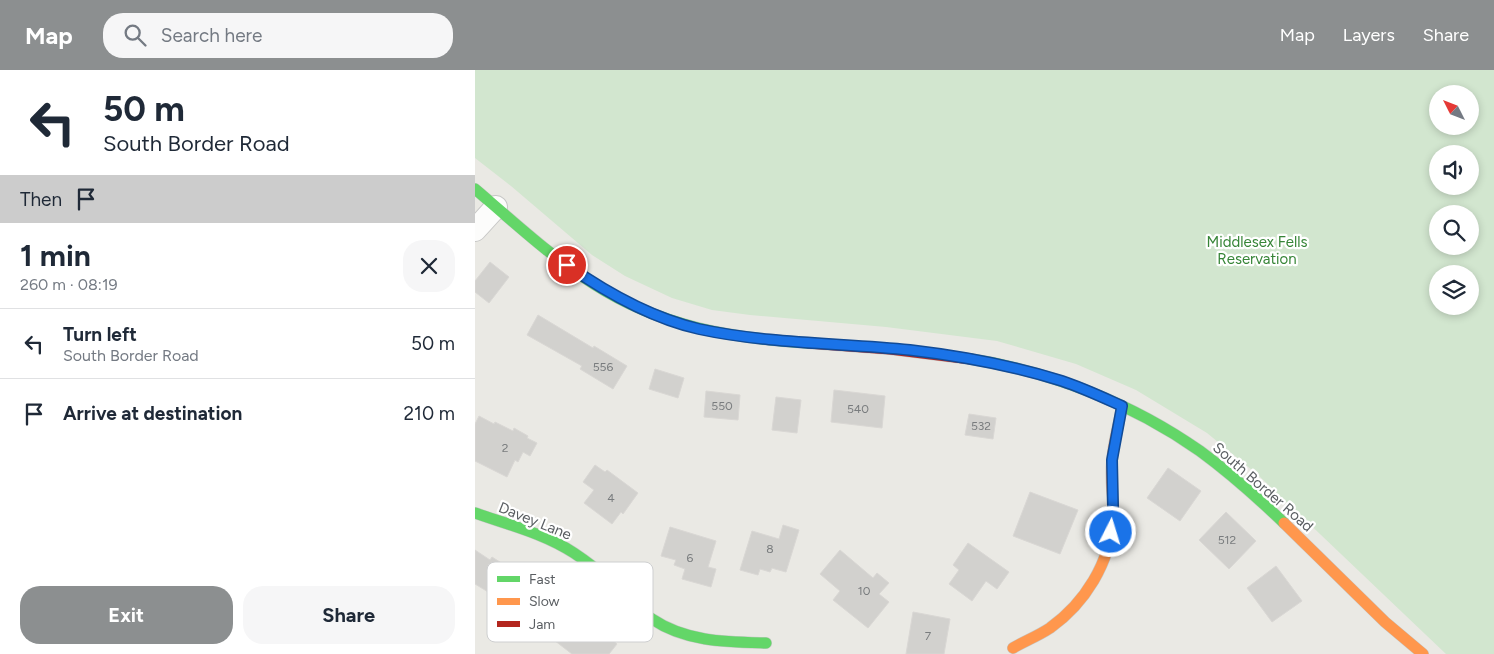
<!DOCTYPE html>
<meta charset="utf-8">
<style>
body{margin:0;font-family:Figtree,sans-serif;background:#f6f6f7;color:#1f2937;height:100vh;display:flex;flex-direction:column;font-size:19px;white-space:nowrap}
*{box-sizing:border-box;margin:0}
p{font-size:16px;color:#747a83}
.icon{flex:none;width:28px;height:28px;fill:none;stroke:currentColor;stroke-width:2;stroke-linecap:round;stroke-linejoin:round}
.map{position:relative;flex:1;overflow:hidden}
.drawer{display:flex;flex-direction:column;background:#fff;width:475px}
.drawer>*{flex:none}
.top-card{background:#fff;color:#1f2937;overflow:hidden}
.needle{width:32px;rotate:312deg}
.controls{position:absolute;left:954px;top:15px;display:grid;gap:10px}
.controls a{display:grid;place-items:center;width:50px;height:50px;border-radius:50%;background:#fff;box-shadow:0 2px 8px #0003;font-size:25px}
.pin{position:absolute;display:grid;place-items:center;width:42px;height:42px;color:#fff;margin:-21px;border:2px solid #fff;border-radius:50%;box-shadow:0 1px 5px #0007}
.me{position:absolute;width:55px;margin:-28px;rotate:5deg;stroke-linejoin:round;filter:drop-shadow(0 0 4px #0008)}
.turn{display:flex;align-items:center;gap:18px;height:105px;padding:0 20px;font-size:22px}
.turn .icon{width:65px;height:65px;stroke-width:2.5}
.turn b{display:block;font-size:35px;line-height:42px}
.then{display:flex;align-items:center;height:48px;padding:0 20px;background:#0003;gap:10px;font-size:19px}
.round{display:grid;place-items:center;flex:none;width:52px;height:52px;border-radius:20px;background:#f6f6f7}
.head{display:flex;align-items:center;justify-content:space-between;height:85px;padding:0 20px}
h1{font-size:30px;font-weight:700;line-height:38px}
.primary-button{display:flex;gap:10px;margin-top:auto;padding:10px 20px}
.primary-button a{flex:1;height:58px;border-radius:20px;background:#8c8f90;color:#fff;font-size:20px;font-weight:700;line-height:58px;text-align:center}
.primary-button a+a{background:#f6f6f7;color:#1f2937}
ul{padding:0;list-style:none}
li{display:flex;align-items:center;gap:15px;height:70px;padding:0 20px;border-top:1px solid #e0e1e3}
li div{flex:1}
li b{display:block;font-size:19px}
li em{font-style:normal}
header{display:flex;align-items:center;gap:30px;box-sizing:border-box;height:70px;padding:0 25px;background:#8c8f90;color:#fff}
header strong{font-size:24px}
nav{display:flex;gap:28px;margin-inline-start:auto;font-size:18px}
.search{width:350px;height:45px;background:#f6f6f7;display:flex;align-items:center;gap:12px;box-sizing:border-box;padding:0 18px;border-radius:20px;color:#747a83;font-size:19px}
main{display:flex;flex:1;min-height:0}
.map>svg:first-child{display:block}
</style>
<header>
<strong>Map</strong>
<div class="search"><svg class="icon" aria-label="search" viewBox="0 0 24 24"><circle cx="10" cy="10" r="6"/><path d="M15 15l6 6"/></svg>Search here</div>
<nav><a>Map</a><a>Layers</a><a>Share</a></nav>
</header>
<main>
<section class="drawer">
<div class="top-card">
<div class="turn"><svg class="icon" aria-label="left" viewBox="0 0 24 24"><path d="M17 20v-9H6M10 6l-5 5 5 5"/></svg><div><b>50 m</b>South Border Road</div></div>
<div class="then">Then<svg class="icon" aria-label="arrive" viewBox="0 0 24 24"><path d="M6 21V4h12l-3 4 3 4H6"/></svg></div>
</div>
<div class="head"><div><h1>1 min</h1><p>260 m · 08:19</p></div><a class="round"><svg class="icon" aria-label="close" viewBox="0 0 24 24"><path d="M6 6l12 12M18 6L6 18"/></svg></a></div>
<ul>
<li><svg class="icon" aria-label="left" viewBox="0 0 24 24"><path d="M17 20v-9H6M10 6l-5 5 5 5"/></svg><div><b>Turn left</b><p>South Border Road</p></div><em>50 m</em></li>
<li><svg class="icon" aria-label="arrive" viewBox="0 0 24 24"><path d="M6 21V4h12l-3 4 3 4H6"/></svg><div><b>Arrive at destination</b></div><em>210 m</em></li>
</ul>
<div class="primary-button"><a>Exit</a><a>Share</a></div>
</section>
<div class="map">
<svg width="1019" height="584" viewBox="0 0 1019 584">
<rect width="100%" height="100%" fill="#eae9e4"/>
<path fill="#d2e6cf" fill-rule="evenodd" d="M 0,0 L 1019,0 L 1019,584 L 971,584 L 783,405 L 732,363 L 661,320 L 601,294 L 522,271 L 411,257 L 275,245 L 237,240 L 197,228 L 150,206 L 117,185 L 36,116 L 0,88 ZM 962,24 L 995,24 L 995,56 L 962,56 ZM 962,84 L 995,84 L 995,116 L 962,116 ZM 962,144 L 995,144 L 995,176 L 962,176 ZM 962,204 L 995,204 L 995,236 L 962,236 Z"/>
<g fill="#d2d1ce" stroke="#d9d7d4">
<path d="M 15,192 L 34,207 L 14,233 L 0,222 L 0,211 Z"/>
<path d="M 63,245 L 118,278 L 119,276 L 152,296 L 138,319 L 105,299 L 107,296 L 52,265 Z"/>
<path d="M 180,299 L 209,308 L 203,328 L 174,319 Z"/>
<path d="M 359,320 L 410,326 L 407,358 L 356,352 Z"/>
<path d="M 231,321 L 265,325 L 263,350 L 229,347 Z"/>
<path d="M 301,327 L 326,330 L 322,363 L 297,360 Z"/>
<path d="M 494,344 L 521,348 L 518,369 L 490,365 Z"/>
<path d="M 4,346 L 19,354 L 20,352 L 38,361 L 39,358 L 53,366 L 52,368 L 62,373 L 55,386 L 48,382 L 43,392 L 40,390 L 32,407 L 0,391 L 0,354 Z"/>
<path d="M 120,395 L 130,402 L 132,400 L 163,423 L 148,444 L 146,442 L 137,454 L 109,433 L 119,420 L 108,412 Z"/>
<path d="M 693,398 L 726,421 L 705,451 L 672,428 Z"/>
<path d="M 555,422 L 603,440 L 585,484 L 538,466 Z"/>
<path d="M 751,442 L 781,471 L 754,499 L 724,470 Z"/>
<path d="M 308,455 L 324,460 L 311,502 L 300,499 L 297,498 L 295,502 L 285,499 L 283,505 L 265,500 L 277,461 L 304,469 Z"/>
<path d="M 195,457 L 241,471 L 233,497 L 241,499 L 236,517 L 207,509 L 210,499 L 199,495 L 201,490 L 186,486 Z"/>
<path d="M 493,473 L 534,502 L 522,519 L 511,511 L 497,531 L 474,514 L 484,500 L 478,495 Z"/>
<path d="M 0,480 L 15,490 L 17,487 L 39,501 L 23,528 L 0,514 Z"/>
<path d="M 365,480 L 398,508 L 402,503 L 414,513 L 404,524 L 414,532 L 393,558 L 358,530 L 365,521 L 345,504 Z"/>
<path d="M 801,496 L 827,531 L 797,552 L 772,518 Z"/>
<path d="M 90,536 L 107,549 L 111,544 L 131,560 L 129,563 L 142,574 L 134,584 L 97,584 L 75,567 L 81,558 L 75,554 Z"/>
<path d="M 438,542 L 475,549 L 469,584 L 431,584 Z"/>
</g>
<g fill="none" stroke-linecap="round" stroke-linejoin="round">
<defs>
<path id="street" d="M 0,160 L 21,137"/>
<g id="fast">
<path d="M 0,119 C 39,152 76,187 119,214 C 186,257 256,268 333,273"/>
<path d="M 496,289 C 578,302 658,334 725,381 C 755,403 783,428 809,453"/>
<path d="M 0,443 C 34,455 68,463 99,483 C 111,491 123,500 135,511 C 148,524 161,539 177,549 C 211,572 252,572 291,573"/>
</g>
<g id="slow">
<path d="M 809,453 L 910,552 L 948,584"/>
<path d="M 538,578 C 550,571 563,566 575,558 C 610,533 635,493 638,449 C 639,430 635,411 637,392 C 638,373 644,355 647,336"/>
</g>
<path id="jam" d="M 333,273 L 415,279 L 496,289"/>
</defs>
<use href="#street" stroke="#c7c7c6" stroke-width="24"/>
<use href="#fast" stroke="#c5c6c4" stroke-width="12"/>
<use href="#slow" stroke="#c5c6c4" stroke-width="12"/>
<use href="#jam" stroke="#c5c6c4" stroke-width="12"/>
<use href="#street" stroke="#fcfcfb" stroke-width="22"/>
<use href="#fast" stroke="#63d668" stroke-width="11"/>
<use href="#slow" stroke="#ff974d" stroke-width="11"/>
<use href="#jam" stroke="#b3261e" stroke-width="11"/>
</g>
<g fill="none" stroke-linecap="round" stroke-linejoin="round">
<defs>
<path id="route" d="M 92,195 C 132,223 176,248 224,259 C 294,274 365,273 435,280 C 486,286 539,296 587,311 C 608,318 627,327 647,336 L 637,390 L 638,436 L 636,462"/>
</defs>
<use href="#route" stroke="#114b97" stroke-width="12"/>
<use href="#route" stroke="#1a73e8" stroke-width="9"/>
</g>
<g text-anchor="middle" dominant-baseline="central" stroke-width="4.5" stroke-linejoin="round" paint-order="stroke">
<g font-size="12" fill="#797c7e">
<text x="128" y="297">556</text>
<text x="247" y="336">550</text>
<text x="383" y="339">540</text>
<text x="506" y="356">532</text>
<text x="30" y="378">2</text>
<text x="136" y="428">4</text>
<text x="752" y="470">512</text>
<text x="295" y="479">8</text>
<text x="215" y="488">6</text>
<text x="389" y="521">10</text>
<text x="453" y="566">7</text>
</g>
<g font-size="15" fill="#368537" stroke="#fff">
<text x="782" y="172">Middlesex Fells<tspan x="782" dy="17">Reservation</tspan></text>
</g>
<g font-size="15" fill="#5a5e62" stroke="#fff">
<text transform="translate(788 417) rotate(41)">South Border Road</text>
<text transform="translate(60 451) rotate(22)">Davey Lane</text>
</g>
</g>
<rect x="12" y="492" width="166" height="80" rx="8" fill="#fff" stroke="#cecfd0" stroke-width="1"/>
<rect x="22" y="506" width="23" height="6" fill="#63d668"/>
<rect x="22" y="528" width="23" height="7" fill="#ff974d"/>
<rect x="22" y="551" width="23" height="6" fill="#b3261e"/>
<g font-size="14" fill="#5a5e62">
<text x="54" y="514">Fast</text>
<text x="54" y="536">Slow</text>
<text x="54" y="559">Jam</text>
</g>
</svg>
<div class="controls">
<a><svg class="needle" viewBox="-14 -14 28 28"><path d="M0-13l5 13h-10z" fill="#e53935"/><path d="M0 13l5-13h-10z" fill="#747a83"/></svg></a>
<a><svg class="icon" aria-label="sound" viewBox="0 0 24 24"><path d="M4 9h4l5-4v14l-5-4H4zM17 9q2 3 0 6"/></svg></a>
<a><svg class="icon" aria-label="search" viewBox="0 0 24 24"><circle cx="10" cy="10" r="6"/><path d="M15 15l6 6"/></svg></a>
<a><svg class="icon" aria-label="layers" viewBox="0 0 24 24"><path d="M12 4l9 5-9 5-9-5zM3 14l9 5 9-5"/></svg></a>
</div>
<div class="pin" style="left:92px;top:195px;background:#d93025"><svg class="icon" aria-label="arrive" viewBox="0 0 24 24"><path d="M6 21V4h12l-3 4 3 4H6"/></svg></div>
<svg class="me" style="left:636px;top:462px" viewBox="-20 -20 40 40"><circle r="17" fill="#1a73e8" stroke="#fff" stroke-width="3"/><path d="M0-11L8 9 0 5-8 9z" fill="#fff"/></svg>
</div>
</main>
